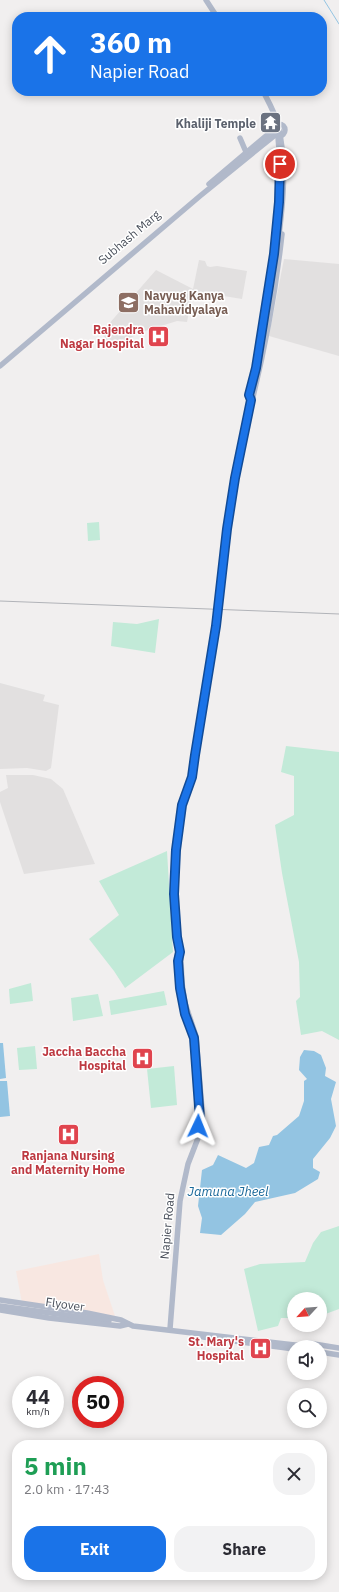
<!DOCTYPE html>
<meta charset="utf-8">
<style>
body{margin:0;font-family:"IBM Plex Sans",sans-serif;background:#f2f2f3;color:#2b2b33;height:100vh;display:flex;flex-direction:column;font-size:15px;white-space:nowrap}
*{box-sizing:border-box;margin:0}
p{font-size:13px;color:#7c7c81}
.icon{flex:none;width:22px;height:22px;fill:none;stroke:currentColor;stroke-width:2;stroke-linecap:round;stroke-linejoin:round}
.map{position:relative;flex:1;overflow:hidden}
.drawer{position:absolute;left:12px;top:1440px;width:315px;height:140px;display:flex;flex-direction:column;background:#fff;border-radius:16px;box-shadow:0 2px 10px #0003}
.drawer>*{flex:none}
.guide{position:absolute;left:12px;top:12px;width:315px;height:84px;border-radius:16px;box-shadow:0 2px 10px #0003;background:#1a73e8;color:#fff;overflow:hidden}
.needle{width:26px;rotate:244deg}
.controls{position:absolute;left:287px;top:1292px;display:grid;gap:8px}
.controls a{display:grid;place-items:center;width:40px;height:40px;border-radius:50%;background:#fff;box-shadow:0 2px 10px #0003;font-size:20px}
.speed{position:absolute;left:12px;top:1376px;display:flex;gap:8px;font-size:20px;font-weight:700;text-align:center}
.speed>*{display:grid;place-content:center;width:52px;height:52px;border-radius:50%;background:#fff;box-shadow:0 2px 10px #0003;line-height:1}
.speed small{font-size:10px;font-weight:400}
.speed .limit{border:6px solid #d22;background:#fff;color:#111}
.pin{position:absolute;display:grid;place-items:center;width:34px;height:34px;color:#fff;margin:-17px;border:2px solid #fff;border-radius:50%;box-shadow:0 1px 4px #0007}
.me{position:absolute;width:44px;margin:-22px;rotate:2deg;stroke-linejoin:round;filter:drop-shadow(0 0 3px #0008)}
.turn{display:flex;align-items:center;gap:14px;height:84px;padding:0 12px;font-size:18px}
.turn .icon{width:52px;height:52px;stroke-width:2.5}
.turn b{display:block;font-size:28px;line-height:34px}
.round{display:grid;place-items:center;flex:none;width:42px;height:42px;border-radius:16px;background:#f2f2f3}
.headline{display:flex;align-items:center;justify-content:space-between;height:68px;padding:0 12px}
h1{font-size:24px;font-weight:800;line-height:30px;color:#1e9e55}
.action{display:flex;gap:8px;margin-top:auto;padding:8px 12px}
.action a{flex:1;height:46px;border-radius:16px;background:#1a73e8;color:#fff;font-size:16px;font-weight:800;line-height:46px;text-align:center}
.action a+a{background:#f2f2f3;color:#2b2b33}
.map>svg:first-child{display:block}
</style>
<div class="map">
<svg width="339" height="1592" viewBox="0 0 339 1592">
<rect width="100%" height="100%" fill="#f1efef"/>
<g fill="#e2e0e0">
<path d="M 284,259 L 339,264 L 339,356 L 269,336 Z"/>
<path d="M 199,260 L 205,261 L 207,266 L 210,267 L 217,266 L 247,271 L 242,299 L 193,291 L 187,322 L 177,321 L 145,331 L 112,346 L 101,333 L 156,270 L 193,289 Z"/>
<path d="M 0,683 L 45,695 L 43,701 L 59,705 L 51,768 L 46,771 L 27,768 L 0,769 Z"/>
<path d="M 6,775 L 33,775 L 51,779 L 63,789 L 95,864 L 24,874 L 0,802 L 0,792 L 8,788 Z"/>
</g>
<path fill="#f8e7e1" d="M 99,1254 L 103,1280 L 115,1316 L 22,1303 L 16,1271 Z"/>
<g fill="#c2ead8">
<path d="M 99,522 L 100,540 L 88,541 L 87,523 Z"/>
<path d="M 159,619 L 155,653 L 111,646 L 113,622 L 137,624 Z"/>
<path d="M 286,746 L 339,752 L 339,1040 L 322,1031 L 301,1035 L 296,1001 L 300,997 L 299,962 L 282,873 L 275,825 L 294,815 L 294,776 L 281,772 Z"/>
<path d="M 167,851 L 173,952 L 125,988 L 114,971 L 89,939 L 119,915 L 99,881 Z"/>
<path d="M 31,983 L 33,1001 L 10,1004 L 9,989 Z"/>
<path d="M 164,991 L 167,1005 L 111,1015 L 109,1001 Z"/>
<path d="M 98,994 L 103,1016 L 73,1021 L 71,998 Z"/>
<path d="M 35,1046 L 37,1069 L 19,1070 L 17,1048 Z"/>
<path d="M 174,1066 L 177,1105 L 151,1108 L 147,1069 Z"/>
<path d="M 339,1226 L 339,1309 L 320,1316 L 320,1299 L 294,1299 L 294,1318 L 281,1318 L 278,1326 L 258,1331 L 244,1269 L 260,1264 L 305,1262 L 313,1243 L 321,1232 Z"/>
</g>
<g fill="#93c4e2">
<path d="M 0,1043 L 3,1043 L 6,1078 L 0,1079 Z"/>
<path d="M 304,1050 L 314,1051 L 321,1055 L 326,1068 L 325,1076 L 336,1082 L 331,1099 L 336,1126 L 330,1138 L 313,1159 L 313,1168 L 320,1172 L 318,1179 L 295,1193 L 255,1202 L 245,1214 L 221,1235 L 200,1233 L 202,1218 L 198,1206 L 202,1170 L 213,1165 L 218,1155 L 246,1168 L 254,1163 L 259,1147 L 269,1145 L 273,1136 L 277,1135 L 299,1116 L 304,1101 L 304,1081 L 307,1079 L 299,1070 L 300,1057 Z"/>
<path d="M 0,1081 L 7,1081 L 10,1116 L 0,1117 Z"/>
</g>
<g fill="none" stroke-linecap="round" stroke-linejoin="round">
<path stroke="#93c4e2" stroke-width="1" d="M 324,0 L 339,24"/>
<g stroke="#b1b9ca" stroke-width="5.5">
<path d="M 206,0 L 217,17"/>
<circle cx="279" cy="130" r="6"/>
<path d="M 240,138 L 246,152"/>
<path d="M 209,184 L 273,130"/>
<path d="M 0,366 L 200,196 L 275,135"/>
<path d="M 251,400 C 247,390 254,377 256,367 C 263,330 269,293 274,256 C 280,217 282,175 278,137"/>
<path d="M 231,503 L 235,473 L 251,400 L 253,397 C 266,343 276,289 282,234"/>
<path d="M 0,1300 L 87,1313 L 121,1320 L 133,1326 L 312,1347"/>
<path d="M 0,1306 L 109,1321"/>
<path d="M 0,1310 L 49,1318 L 120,1326 L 128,1324"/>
<path d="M 170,1329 L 180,1201 L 188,1164 L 200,1133 L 203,1121 L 196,1036 L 185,1003 L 182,983 L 181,960 L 177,937 L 174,894 L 176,850 L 183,805 L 192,777 L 207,683"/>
<path d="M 203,1337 L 294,1349"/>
<path d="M 308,1343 L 339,1348"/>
<path d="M 320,1352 L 339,1355"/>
</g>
<path stroke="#b1b3b8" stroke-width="1" d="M 0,601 L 339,614"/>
<g stroke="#b1b9ca" stroke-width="5.5">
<path d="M 263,91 C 268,101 274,111 277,122 C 288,160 283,204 278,243"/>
<path d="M 207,683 L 216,626 L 231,503"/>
</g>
</g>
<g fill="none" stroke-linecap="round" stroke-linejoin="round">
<defs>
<path id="route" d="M 198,1126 L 200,1120 L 194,1038 L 185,1014 L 180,988 L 178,961 L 180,952 L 177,937 L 174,894 L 176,850 L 182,805 L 192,777 L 195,755 L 216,626 L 227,529 L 235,478 L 251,400 L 249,395 L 256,368 L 274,254 L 279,202 L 280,164"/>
</defs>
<use href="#route" stroke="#114b97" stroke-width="10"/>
<use href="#route" stroke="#1a73e8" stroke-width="7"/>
</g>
<defs>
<symbol id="temple-square" viewBox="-11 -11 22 22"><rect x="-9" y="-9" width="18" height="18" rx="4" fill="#6b7280" stroke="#fff"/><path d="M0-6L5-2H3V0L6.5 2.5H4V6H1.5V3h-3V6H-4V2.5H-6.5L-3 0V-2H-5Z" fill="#fff"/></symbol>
<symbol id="university-square" viewBox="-11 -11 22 22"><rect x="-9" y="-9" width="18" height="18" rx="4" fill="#8d6e63" stroke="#fff"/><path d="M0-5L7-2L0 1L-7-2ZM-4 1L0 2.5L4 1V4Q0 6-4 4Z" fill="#fff"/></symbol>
<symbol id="hospital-square" viewBox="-11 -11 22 22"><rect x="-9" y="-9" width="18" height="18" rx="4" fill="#e0444e" stroke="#fff"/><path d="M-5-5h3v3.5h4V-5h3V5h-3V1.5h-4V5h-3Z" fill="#fff"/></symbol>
</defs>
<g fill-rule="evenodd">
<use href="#temple-square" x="258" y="110" width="25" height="25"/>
<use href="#university-square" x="116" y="290" width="25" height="25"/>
<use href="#hospital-square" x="146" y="324" width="25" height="25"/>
<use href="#hospital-square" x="130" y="1046" width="25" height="25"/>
<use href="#hospital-square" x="56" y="1122" width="25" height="25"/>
<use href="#hospital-square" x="248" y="1336" width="25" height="25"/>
</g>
<g text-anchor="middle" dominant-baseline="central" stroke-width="3" stroke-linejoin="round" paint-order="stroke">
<g font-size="12" font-weight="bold" fill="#5b616d" stroke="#fff" text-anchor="end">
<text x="256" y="123">Khaliji Temple</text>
</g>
<g font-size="12" fill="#494f5a" stroke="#fff">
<text transform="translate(129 237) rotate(-40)">Subhash Marg</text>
<text transform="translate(167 1226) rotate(-85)">Napier Road</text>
<text transform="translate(65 1304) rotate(8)">Flyover</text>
</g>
<g font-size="12" font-weight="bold" fill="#785e54" stroke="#fff" text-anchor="start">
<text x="144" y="295">Navyug Kanya<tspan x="144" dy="14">Mahavidyalaya</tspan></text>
</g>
<g font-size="12" font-weight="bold" fill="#be3a42" stroke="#fff" text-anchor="end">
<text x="144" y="329">Rajendra<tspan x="144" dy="14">Nagar Hospital</tspan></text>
<text x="126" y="1051">Jaccha Baccha<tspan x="126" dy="14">Hospital</tspan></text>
<text x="68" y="1155" text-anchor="middle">Ranjana Nursing<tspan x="68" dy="14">and Maternity Home</tspan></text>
<text x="244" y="1341">St. Mary's<tspan x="244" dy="14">Hospital</tspan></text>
</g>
<g font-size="13" font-style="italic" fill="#1b699a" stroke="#fff">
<text x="228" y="1191">Jamuna Jheel</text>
</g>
</g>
</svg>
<div class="controls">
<a><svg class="needle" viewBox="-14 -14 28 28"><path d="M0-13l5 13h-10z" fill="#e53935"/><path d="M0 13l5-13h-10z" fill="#7c7c81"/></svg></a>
<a><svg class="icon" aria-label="sound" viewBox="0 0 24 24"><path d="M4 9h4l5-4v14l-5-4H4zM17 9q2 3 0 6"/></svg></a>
<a><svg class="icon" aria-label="search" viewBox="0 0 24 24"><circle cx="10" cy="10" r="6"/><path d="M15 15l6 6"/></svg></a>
</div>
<div class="speed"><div>44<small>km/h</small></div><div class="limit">50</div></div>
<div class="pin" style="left:280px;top:164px;background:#d93025"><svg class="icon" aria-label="arrive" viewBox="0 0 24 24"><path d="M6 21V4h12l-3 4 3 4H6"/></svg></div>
<svg class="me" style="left:198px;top:1126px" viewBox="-20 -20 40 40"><path d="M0-17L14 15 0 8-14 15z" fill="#1a73e8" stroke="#fff" stroke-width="4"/></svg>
<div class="guide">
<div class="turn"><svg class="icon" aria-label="ahead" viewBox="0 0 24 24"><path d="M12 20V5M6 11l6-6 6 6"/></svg><div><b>360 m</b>Napier Road</div></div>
</div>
<section class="drawer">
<div class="headline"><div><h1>5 min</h1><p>2.0 km · 17:43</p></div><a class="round"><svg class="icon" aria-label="close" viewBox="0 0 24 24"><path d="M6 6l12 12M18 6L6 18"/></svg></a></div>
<div class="action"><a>Exit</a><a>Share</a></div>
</section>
</div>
